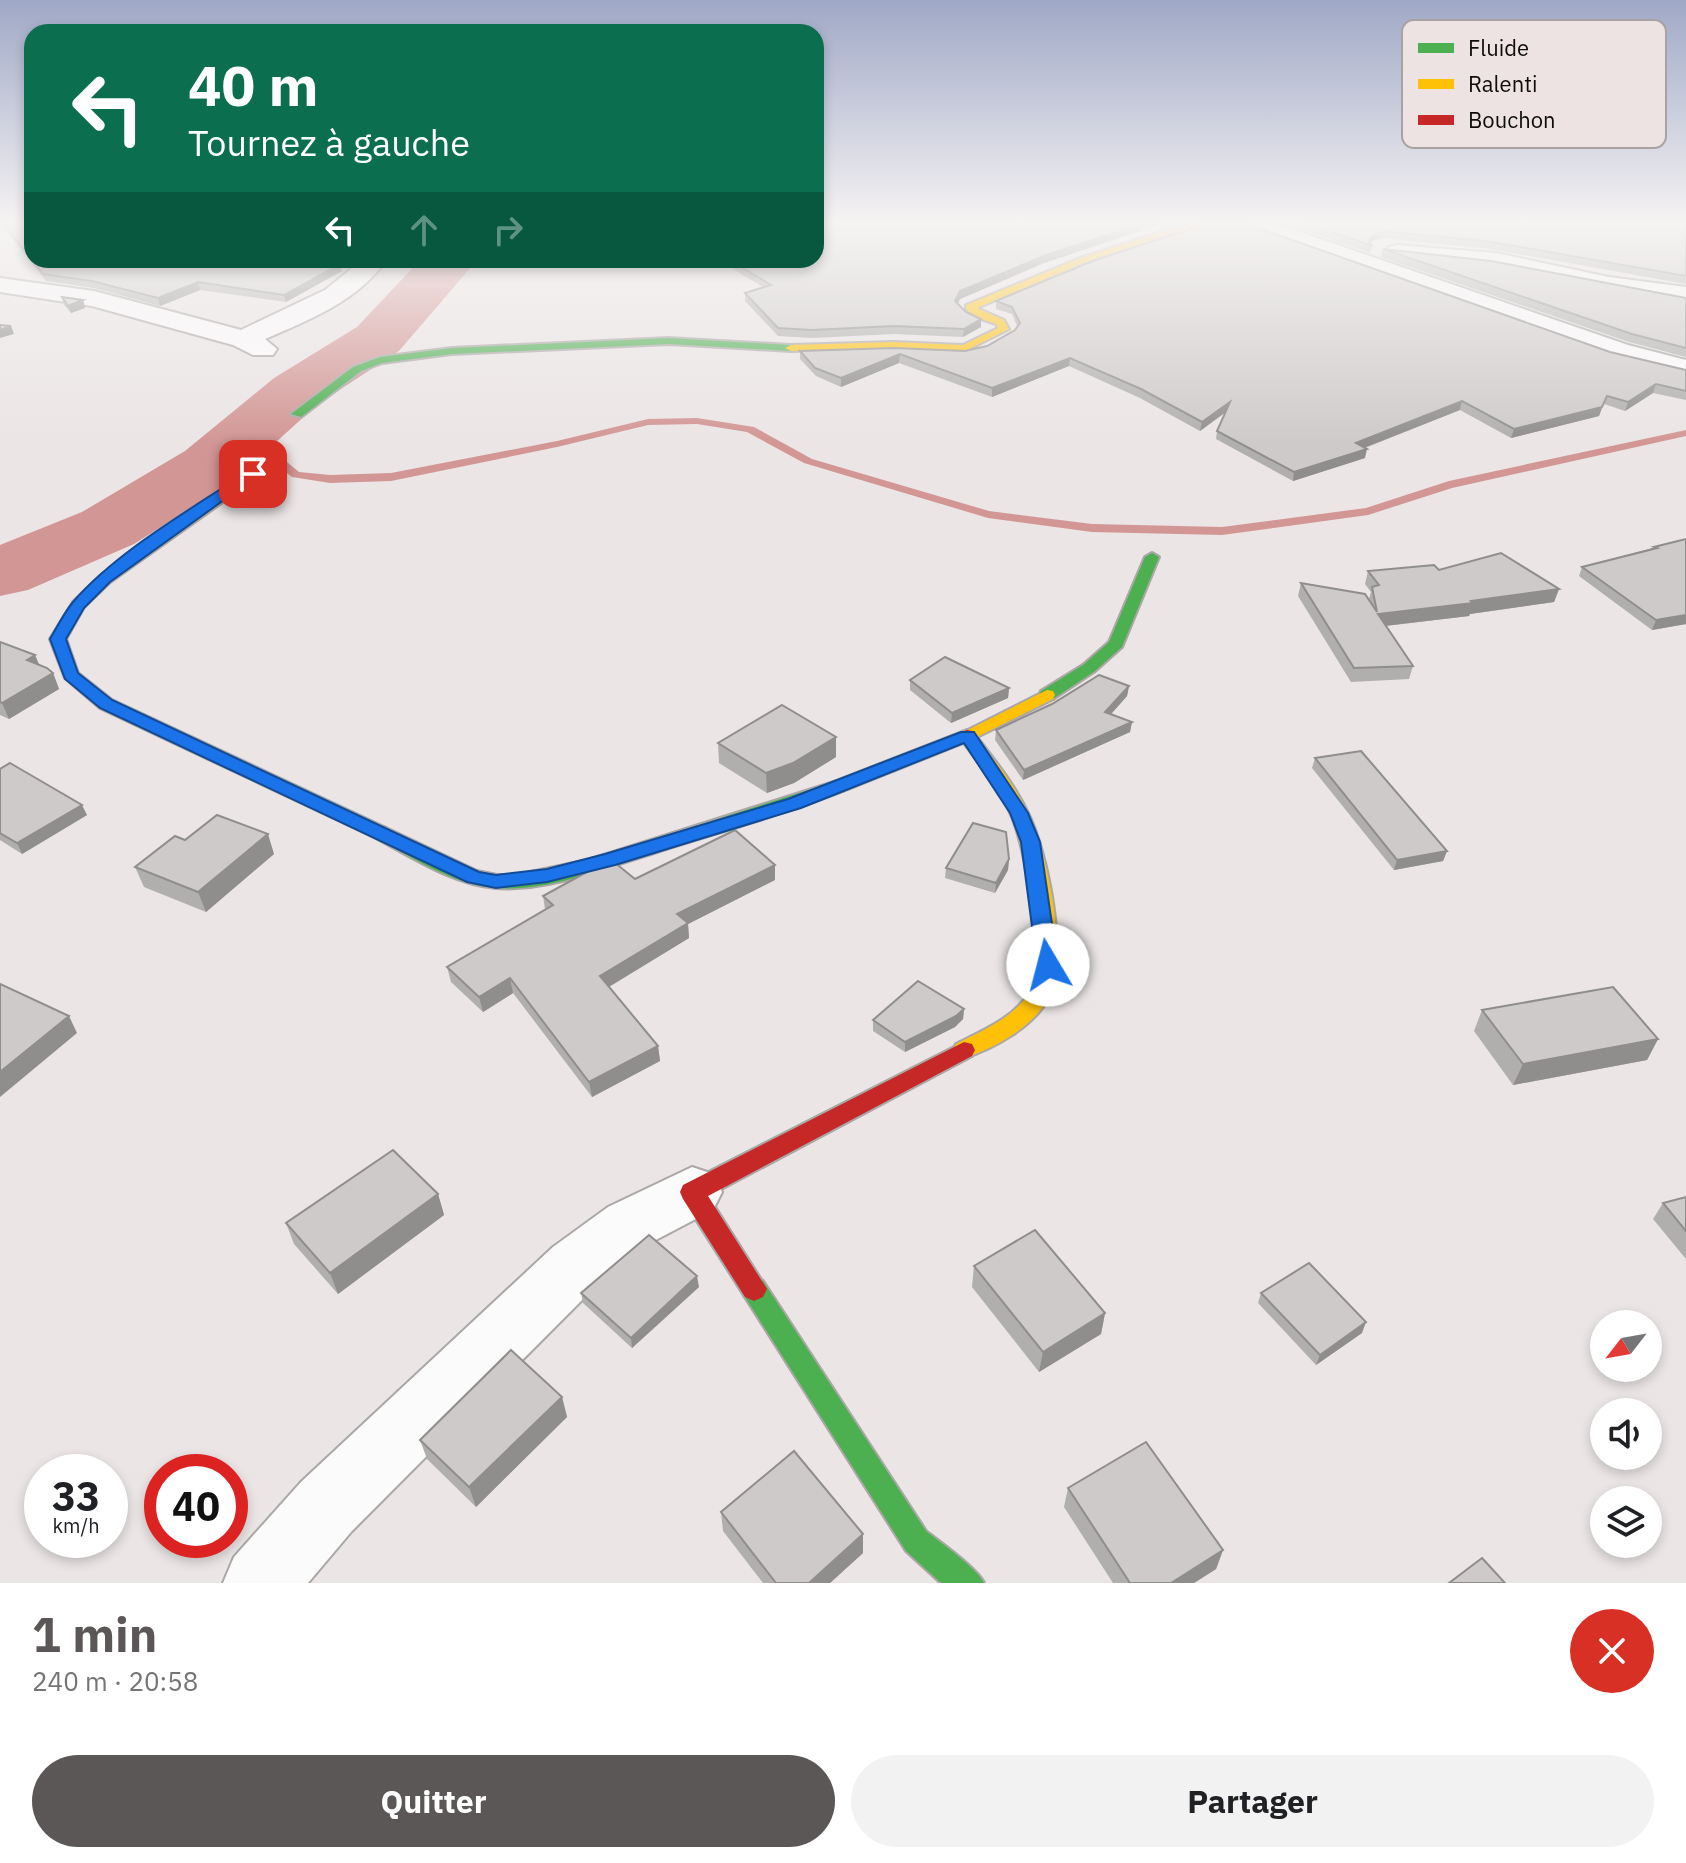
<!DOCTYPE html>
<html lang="fr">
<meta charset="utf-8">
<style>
body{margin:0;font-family:"IBM Plex Sans",sans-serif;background:#f2f2f2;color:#202124;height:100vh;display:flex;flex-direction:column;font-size:30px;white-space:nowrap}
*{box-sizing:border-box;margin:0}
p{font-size:26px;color:#757577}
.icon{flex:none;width:44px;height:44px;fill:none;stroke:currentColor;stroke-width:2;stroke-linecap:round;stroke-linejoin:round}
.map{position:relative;height:1583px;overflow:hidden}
.panel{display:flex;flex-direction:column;background:#fff;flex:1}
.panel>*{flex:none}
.banner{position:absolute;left:24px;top:24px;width:800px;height:244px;border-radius:24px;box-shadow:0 4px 12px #0003;background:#0b6e4f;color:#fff;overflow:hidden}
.needle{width:52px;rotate:239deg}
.buttons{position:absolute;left:1590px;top:1310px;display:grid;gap:16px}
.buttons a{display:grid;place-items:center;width:72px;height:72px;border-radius:50%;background:#fff;box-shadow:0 4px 12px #0003;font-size:40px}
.speed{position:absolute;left:24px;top:1454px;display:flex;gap:16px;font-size:40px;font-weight:700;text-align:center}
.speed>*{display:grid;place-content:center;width:104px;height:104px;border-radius:50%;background:#fff;box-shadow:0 4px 12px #0003;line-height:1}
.speed small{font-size:20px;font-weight:400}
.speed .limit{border:12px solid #d22;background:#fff;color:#111}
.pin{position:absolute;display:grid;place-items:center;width:68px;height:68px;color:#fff;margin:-34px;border-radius:16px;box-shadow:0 4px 12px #0006}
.me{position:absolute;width:88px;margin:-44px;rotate:352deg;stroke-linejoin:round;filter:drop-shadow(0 0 6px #0008)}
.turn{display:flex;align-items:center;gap:28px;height:168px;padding:0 32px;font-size:36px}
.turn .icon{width:104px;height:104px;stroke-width:2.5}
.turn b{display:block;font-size:56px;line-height:68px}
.lanes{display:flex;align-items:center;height:76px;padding:0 32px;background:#0003;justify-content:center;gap:40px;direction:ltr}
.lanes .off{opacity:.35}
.round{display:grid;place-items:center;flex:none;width:84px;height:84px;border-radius:42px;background:#f2f2f2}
.overview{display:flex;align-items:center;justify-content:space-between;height:136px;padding:0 32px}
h1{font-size:48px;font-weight:700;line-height:60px;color:#5b5757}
.primary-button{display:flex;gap:16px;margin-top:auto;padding:16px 32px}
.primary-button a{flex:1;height:92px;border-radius:48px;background:#5b5757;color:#fff;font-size:32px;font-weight:700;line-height:92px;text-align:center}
.primary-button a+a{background:#f2f2f2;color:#202124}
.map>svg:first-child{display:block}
</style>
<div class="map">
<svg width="1686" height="1583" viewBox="0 0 1686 1583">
<rect width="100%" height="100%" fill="#ebe5e5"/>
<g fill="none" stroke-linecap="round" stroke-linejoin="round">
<path fill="#d29694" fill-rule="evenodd" d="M 697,418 L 754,427 L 812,459 L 989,511 L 1092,524 L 1222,527 L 1366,508 L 1449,481 L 1686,430 L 1686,436 L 1452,488 L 1368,515 L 1222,535 L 1092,532 L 988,518 L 804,463 L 747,432 L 697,424 L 648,425 L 557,447 L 391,481 L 330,483 L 292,477 L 273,462 L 253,424 L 262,422 L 282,458 L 299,472 L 330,475 L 391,473 L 557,441 L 648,419 Z"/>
<path fill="#d29694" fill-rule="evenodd" d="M 420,260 L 477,260 L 399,351 L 318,404 L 233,481 L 134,544 L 28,590 L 0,596 L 0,545 L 82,512 L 185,451 L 274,378 L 357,327 Z"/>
<defs>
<g id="street">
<path d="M 1241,223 L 1274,223 L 1628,345 L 1686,360 L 1686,376 L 1608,357 L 1244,228 Z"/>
<path d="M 1397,245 L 1496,253 L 1609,277 L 1686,287 L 1686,303 L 1609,291 L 1496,267 L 1389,257 L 1385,252 L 1389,247 Z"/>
<path d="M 362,260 L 386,260 C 358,301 309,320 265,339 L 277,349 L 273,355 L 253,355 L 233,345 L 92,306 L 0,292 L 0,278 L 94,291 L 241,330 L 325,290 Z"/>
<path d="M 692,1167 L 713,1174 L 722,1192 L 713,1210 L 650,1243 L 597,1285 L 351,1532 L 308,1583 L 223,1583 L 234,1557 L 301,1482 L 553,1247 L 608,1207 Z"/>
</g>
<g id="fast">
<path d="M 669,338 L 791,345 L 797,348 L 791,351 L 669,344 L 452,354 L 382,363 L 361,371 L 301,417 L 291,414 L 353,367 L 380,357 L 452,348 Z"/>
<path d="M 1152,553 L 1159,557 L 1122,647 L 1095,671 L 1053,699 L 1041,699 L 1039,695 L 1041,691 L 1083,665 L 1109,642 L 1145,557 Z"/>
<path d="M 837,781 L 846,787 L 843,791 C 782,815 719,832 657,852 C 607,867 550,892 496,888 C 453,885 410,856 372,836 L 370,832 L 379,826 L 386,828 L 477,871 L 497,875 L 516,875 L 588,860 Z"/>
<path d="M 754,1277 L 763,1281 L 926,1531 C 941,1543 978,1569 984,1583 L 941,1583 L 906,1551 L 745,1297 L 741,1289 L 745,1281 Z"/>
</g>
<g id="slow">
<path d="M 1189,223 L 1203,223 L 1086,262 L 977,308 L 1004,320 L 1009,329 L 965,351 L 894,348 L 791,351 L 785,348 L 791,345 L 894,342 L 963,345 L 998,328 L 996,324 L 975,317 L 966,309 L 966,305 L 1080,258 Z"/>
<path d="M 253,470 L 258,471 L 258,477 L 110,582 L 84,607 L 66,639 L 78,673 L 112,700 L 386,828 L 388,832 L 386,836 L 372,836 L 100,708 L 65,678 L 50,639 L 73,602 L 100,576 Z"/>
<path d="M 1047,690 L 1053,691 L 1055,695 L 1053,699 L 977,737 C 995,761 1015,785 1028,813 C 1048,853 1069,958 1048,999 C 1033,1027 993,1049 964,1058 L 956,1056 L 953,1050 L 956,1044 C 980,1032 1011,1019 1027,996 C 1048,966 1026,851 1012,817 C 999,787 977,761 958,735 Z"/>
</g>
<g id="jam">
<path d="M 967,730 L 973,731 L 976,735 L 973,739 L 843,791 L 831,791 L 828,787 L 831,783 Z"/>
<path d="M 964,1042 L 972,1044 L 975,1050 L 972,1056 L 708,1196 L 767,1289 L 763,1297 L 754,1301 L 745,1297 L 683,1199 L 680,1192 L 683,1185 Z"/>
</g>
</defs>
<use href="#street" stroke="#aba7a7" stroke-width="4"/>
<use href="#fast" stroke="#aba7a7" stroke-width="4"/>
<use href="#slow" stroke="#aba7a7" stroke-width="4"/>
<use href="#jam" stroke="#aba7a7" stroke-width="4"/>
<use href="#street" fill="#fcfbfb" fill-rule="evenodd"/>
<use href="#fast" fill="#4caf50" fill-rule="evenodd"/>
<use href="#slow" fill="#ffc107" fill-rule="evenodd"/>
<use href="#jam" fill="#c62828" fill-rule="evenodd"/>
</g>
<g fill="#b1aeae">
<path d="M 0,223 L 32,223 L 342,271 L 286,302 L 200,290 L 160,306 L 94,288 L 46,281 Z"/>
<path d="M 816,223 L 1164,223 L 1044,263 L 960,299 L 958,304 L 981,327 L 963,337 L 894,334 L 812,338 L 778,336 L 745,301 L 745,293 L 763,287 L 718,260 L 816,260 Z"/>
<path d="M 1284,223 L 1686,223 L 1686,284 L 1490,249 L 1382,238 L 1372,241 L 1370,243 L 1372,246 L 1370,253 Z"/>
<path d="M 1383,249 L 1686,298 L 1686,357 L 1629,342 L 1381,257 Z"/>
<path d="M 62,297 L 83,300 L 85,308 L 71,313 L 64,305 Z"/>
<path d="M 996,301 L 1610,352 L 1686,370 L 1686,400 L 1653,393 L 1625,411 L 1604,404 L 1599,416 L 1511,438 L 1460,410 L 1365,448 L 1365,458 L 1293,481 L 1216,439 L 1217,431 L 1225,413 L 1200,431 L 1140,398 L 1069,366 L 992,397 L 899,363 L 841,387 L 816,376 L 800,359 L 800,351 L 965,351 L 987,346 L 1015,330 L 1017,326 L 1012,314 L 996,309 Z"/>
<path d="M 1686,539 L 1686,624 L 1652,630 L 1579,576 L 1582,567 Z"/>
<path d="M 1439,570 L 1559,589 L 1554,602 L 1470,614 L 1469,616 L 1386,626 L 1413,666 L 1409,679 L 1351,682 L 1298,596 L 1301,583 L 1369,599 L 1371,592 L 1365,584 L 1368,571 Z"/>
<path d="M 0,642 L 35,655 L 39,664 L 53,673 L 59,689 L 9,719 L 0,715 Z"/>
<path d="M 910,680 L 1009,688 L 1008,698 L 951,723 L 910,690 Z"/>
<path d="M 1129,686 L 1127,696 L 1111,714 L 1132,722 L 1130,732 L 1023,780 L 995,740 L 996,730 Z"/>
<path d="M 836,737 L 836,757 L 794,783 L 767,793 L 719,763 L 718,743 Z"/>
<path d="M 1315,758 L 1447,851 L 1443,861 L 1394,870 L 1312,768 Z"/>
<path d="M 0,769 L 87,815 L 22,854 L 0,840 Z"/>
<path d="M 274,854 L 206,912 L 144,887 L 135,867 Z"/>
<path d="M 1009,859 L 1008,870 L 995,893 L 945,878 L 946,868 Z"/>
<path d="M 775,865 L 775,880 L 688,924 L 689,938 L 609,987 L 658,1046 L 660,1061 L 592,1097 L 513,993 L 483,1012 L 451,982 L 447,967 L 545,909 L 543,896 L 635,879 Z"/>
<path d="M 964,1009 L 963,1019 L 955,1027 L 905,1052 L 873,1031 L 873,1020 Z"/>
<path d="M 1482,1010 L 1658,1039 L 1647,1060 L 1513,1085 L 1474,1031 Z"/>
<path d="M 438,1194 L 444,1215 L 338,1294 L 294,1244 L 286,1223 Z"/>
<path d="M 1686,1197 L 1686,1259 L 1653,1219 L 1663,1203 Z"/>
<path d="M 974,1266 L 1105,1313 L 1101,1334 L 1039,1372 L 972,1287 Z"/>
<path d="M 699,1287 L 632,1348 L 583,1303 L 581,1293 Z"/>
<path d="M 1261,1293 L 1362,1333 L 1316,1365 L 1258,1303 Z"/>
<path d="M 562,1397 L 567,1417 L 476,1507 L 427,1459 L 420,1440 Z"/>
<path d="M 1068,1488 L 1223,1550 L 1216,1569 L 1194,1583 L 1113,1583 L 1064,1507 Z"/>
<path d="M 721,1512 L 863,1553 L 830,1583 L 763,1583 L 723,1531 Z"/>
</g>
<g fill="#908d8d">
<path d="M 1143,223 L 1164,223 L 1044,263 L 960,299 L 955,309 L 955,301 L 960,291 L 1044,256 Z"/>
<path d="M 1384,231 L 1382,238 L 1372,241 L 1369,245 L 1369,241 L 1373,234 Z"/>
<path d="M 340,264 L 342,271 L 286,302 L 284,295 Z"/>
<path d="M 198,282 L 200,290 L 160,306 L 158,298 Z"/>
<path d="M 83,300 L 85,308 L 71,313 L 68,306 Z"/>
<path d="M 981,319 L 981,327 L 963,337 L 964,329 Z"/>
<path d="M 11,326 L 14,334 L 0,338 L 0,330 Z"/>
<path d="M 900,354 L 899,363 L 841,387 L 841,378 Z"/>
<path d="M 1070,358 L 1069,366 L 992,397 L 992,388 Z"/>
<path d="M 1656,384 L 1653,393 L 1625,411 L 1628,402 Z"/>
<path d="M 1462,401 L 1460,410 L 1353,452 L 1356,443 Z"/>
<path d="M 1230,402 L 1228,410 L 1200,431 L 1202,422 Z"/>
<path d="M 1602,407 L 1599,416 L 1511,438 L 1514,429 Z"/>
<path d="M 1367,449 L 1365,458 L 1293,481 L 1294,472 Z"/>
<path d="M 1559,589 L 1554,602 L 1470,614 L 1469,616 L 1375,627 L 1378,614 Z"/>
<path d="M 1686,615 L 1686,624 L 1652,630 L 1656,620 Z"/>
<path d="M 35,655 L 41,670 L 27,660 Z"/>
<path d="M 53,673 L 59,689 L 9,719 L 2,703 Z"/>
<path d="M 1129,686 L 1127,696 L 1104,722 L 1105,712 Z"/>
<path d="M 1009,688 L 1008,698 L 951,723 L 952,713 Z"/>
<path d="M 1132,722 L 1130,732 L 1023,780 L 1024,770 Z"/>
<path d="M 836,737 L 836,757 L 794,783 L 767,793 L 766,773 Z"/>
<path d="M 82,805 L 87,815 L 22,854 L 17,843 Z"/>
<path d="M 268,834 L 274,854 L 206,912 L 198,892 Z"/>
<path d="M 1447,851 L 1443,861 L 1394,870 L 1397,860 Z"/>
<path d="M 1009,859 L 1008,870 L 995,893 L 996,883 Z"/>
<path d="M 775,865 L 775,880 L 688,924 L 689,938 L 602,991 L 600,976 L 677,914 Z"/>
<path d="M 510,978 L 513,993 L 483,1012 L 479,997 Z"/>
<path d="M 964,1009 L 963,1019 L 955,1027 L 905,1052 L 905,1042 Z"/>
<path d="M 69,1016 L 77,1033 L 0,1097 L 0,1072 Z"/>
<path d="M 1658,1039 L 1647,1060 L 1513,1085 L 1523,1064 Z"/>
<path d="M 658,1046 L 660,1061 L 592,1097 L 589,1082 Z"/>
<path d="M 438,1194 L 444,1215 L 338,1294 L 330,1273 Z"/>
<path d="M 697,1276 L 699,1287 L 632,1348 L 631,1338 Z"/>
<path d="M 1105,1313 L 1101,1334 L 1039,1372 L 1043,1352 Z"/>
<path d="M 1366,1322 L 1362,1333 L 1316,1365 L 1320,1355 Z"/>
<path d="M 562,1397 L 567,1417 L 476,1507 L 469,1487 Z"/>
<path d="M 863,1534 L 863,1553 L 830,1583 L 809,1583 Z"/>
<path d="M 1223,1550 L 1216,1569 L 1194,1583 L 1171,1583 Z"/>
</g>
<g fill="#cecaca" stroke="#908d8d" stroke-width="2">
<path d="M 3,223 L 32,223 L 32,260 Z"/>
<path d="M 816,223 L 1143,223 L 1044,256 L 960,291 L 955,301 L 966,312 L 981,319 L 964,329 L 894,326 L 812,330 L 778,328 L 745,293 L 771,285 L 730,260 L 816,260 Z"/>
<path d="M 1244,223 L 1610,352 L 1686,370 L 1686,391 L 1656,384 L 1628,402 L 1607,396 L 1602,407 L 1514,429 L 1462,401 L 1356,443 L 1367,449 L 1294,472 L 1217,431 L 1230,402 L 1202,422 L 1141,389 L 1070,358 L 992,388 L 900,354 L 841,378 L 815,368 L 800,351 L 894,348 L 965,351 L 987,346 L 1015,330 L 1020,323 L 1012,307 L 996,301 L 1093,261 L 1209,223 Z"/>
<path d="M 1306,223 L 1686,223 L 1686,276 L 1492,242 L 1384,231 L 1373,234 L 1369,241 L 1372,246 Z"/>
<path d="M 1383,249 L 1491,261 L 1686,298 L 1686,348 L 1632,334 Z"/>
<path d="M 32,260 L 324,260 L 340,264 L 284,295 L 198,282 L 158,298 L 92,281 L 43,274 Z"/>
<path d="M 62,297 L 83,300 L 68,306 Z"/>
<path d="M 0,325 L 11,326 L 0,330 Z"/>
<path d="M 1686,539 L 1686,615 L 1656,620 L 1582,567 L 1657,548 L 1654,547 Z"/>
<path d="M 1501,553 L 1559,589 L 1471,601 L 1473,603 L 1378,614 L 1413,666 L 1354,668 L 1301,583 L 1365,594 L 1377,612 L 1372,587 L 1379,585 L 1368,571 L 1434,565 L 1439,570 Z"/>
<path d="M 0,642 L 35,655 L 27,660 L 47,668 L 53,673 L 2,703 L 0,702 Z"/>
<path d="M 945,657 L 1009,688 L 952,713 L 910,680 Z"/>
<path d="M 1099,675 L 1129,686 L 1105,712 L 1132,722 L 1024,770 L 996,730 L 1052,704 Z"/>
<path d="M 782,705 L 836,737 L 793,763 L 766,773 L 718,743 Z"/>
<path d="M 1361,751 L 1447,851 L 1397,860 L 1315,758 Z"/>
<path d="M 10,763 L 82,805 L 17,843 L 0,833 L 0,769 Z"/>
<path d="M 217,815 L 268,834 L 198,892 L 135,867 L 175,836 L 185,840 Z"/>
<path d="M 973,823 L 1006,832 L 1009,859 L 996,883 L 946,868 Z"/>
<path d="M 735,830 L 775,865 L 677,914 L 688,923 L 600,976 L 658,1046 L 589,1082 L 510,978 L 479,997 L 447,967 L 553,905 L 543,896 L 596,867 L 614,862 L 635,879 Z"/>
<path d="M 918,981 L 964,1009 L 956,1016 L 905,1042 L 873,1020 Z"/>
<path d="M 0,984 L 69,1016 L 0,1072 Z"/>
<path d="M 1613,987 L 1658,1039 L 1523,1064 L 1482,1010 Z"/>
<path d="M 393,1150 L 438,1194 L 330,1273 L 286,1223 Z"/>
<path d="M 1686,1197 L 1686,1231 L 1663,1203 Z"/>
<path d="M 1035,1230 L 1105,1313 L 1043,1352 L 974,1266 Z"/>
<path d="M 649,1235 L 697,1276 L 631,1338 L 581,1293 Z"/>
<path d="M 1309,1263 L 1366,1322 L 1320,1355 L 1261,1293 Z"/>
<path d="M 511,1350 L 562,1397 L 469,1487 L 420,1440 Z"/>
<path d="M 1146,1442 L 1223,1550 L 1171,1583 L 1130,1583 L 1068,1488 Z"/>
<path d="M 794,1451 L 863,1534 L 809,1583 L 776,1583 L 721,1512 Z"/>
<path d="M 1482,1558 L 1505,1583 L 1449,1583 Z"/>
</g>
<linearGradient id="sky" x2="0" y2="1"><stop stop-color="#9fa8c6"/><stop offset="0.5" stop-color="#f6f3f3"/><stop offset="1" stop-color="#f6f3f3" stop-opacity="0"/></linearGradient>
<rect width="1686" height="445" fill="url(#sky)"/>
<path fill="#1a73e8" stroke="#114b97" stroke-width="2" d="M 248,471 L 260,474 L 110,582 L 84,608 L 66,639 L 78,673 L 112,700 L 479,872 L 496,875 L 547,869 L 605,854 L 788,799 L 961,732 L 974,732 L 1028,813 L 1040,842 L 1058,965 L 1055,970 L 1040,970 L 1037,965 L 1021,842 L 1010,813 L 964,743 L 801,808 L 615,865 L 547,882 L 496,888 L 467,882 L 100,708 L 65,679 L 50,639 C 57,627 64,613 73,602 C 118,550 192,509 248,471 Z"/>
<rect x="1402" y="20" width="264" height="128" rx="12" fill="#ede3e3" stroke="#aaa2a2" stroke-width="2"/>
<rect x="1418" y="43" width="36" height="10" fill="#4caf50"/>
<rect x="1418" y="79" width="36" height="10" fill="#ffc107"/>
<rect x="1418" y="115" width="36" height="10" fill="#c62828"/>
<g font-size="22" fill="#0e0b0b">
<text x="1468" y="56">Fluide</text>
<text x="1468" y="92">Ralenti</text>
<text x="1468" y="128">Bouchon</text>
</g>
</svg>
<div class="buttons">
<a><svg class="needle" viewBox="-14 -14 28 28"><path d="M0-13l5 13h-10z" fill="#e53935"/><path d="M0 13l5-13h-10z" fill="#757577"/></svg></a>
<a><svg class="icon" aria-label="sound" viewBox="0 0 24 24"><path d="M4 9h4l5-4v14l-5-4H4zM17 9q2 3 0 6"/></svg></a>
<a><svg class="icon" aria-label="layers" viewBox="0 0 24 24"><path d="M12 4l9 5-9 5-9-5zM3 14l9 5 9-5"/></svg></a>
</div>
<div class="speed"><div>33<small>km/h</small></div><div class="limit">40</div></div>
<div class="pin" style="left:253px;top:474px;background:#d93025"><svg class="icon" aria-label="arrive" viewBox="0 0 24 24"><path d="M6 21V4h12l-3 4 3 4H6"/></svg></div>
<svg class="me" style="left:1048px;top:965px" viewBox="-20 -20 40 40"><circle r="19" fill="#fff"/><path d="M0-13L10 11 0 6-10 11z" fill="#1a73e8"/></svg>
<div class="banner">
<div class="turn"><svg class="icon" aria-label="left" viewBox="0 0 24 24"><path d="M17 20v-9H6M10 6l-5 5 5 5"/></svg><div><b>40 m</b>Tournez à gauche</div></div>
<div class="lanes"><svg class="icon" aria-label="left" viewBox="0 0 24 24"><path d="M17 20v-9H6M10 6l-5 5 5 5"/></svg><svg class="icon off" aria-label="ahead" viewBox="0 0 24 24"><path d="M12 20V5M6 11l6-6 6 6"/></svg><svg class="icon off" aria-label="right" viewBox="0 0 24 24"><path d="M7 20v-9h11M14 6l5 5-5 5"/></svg></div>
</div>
</div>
<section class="panel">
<div class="overview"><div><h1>1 min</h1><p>240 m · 20:58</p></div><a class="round" style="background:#d93025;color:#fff"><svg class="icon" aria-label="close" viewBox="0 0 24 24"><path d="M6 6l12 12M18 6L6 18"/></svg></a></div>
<div class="primary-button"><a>Quitter</a><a>Partager</a></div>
</section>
